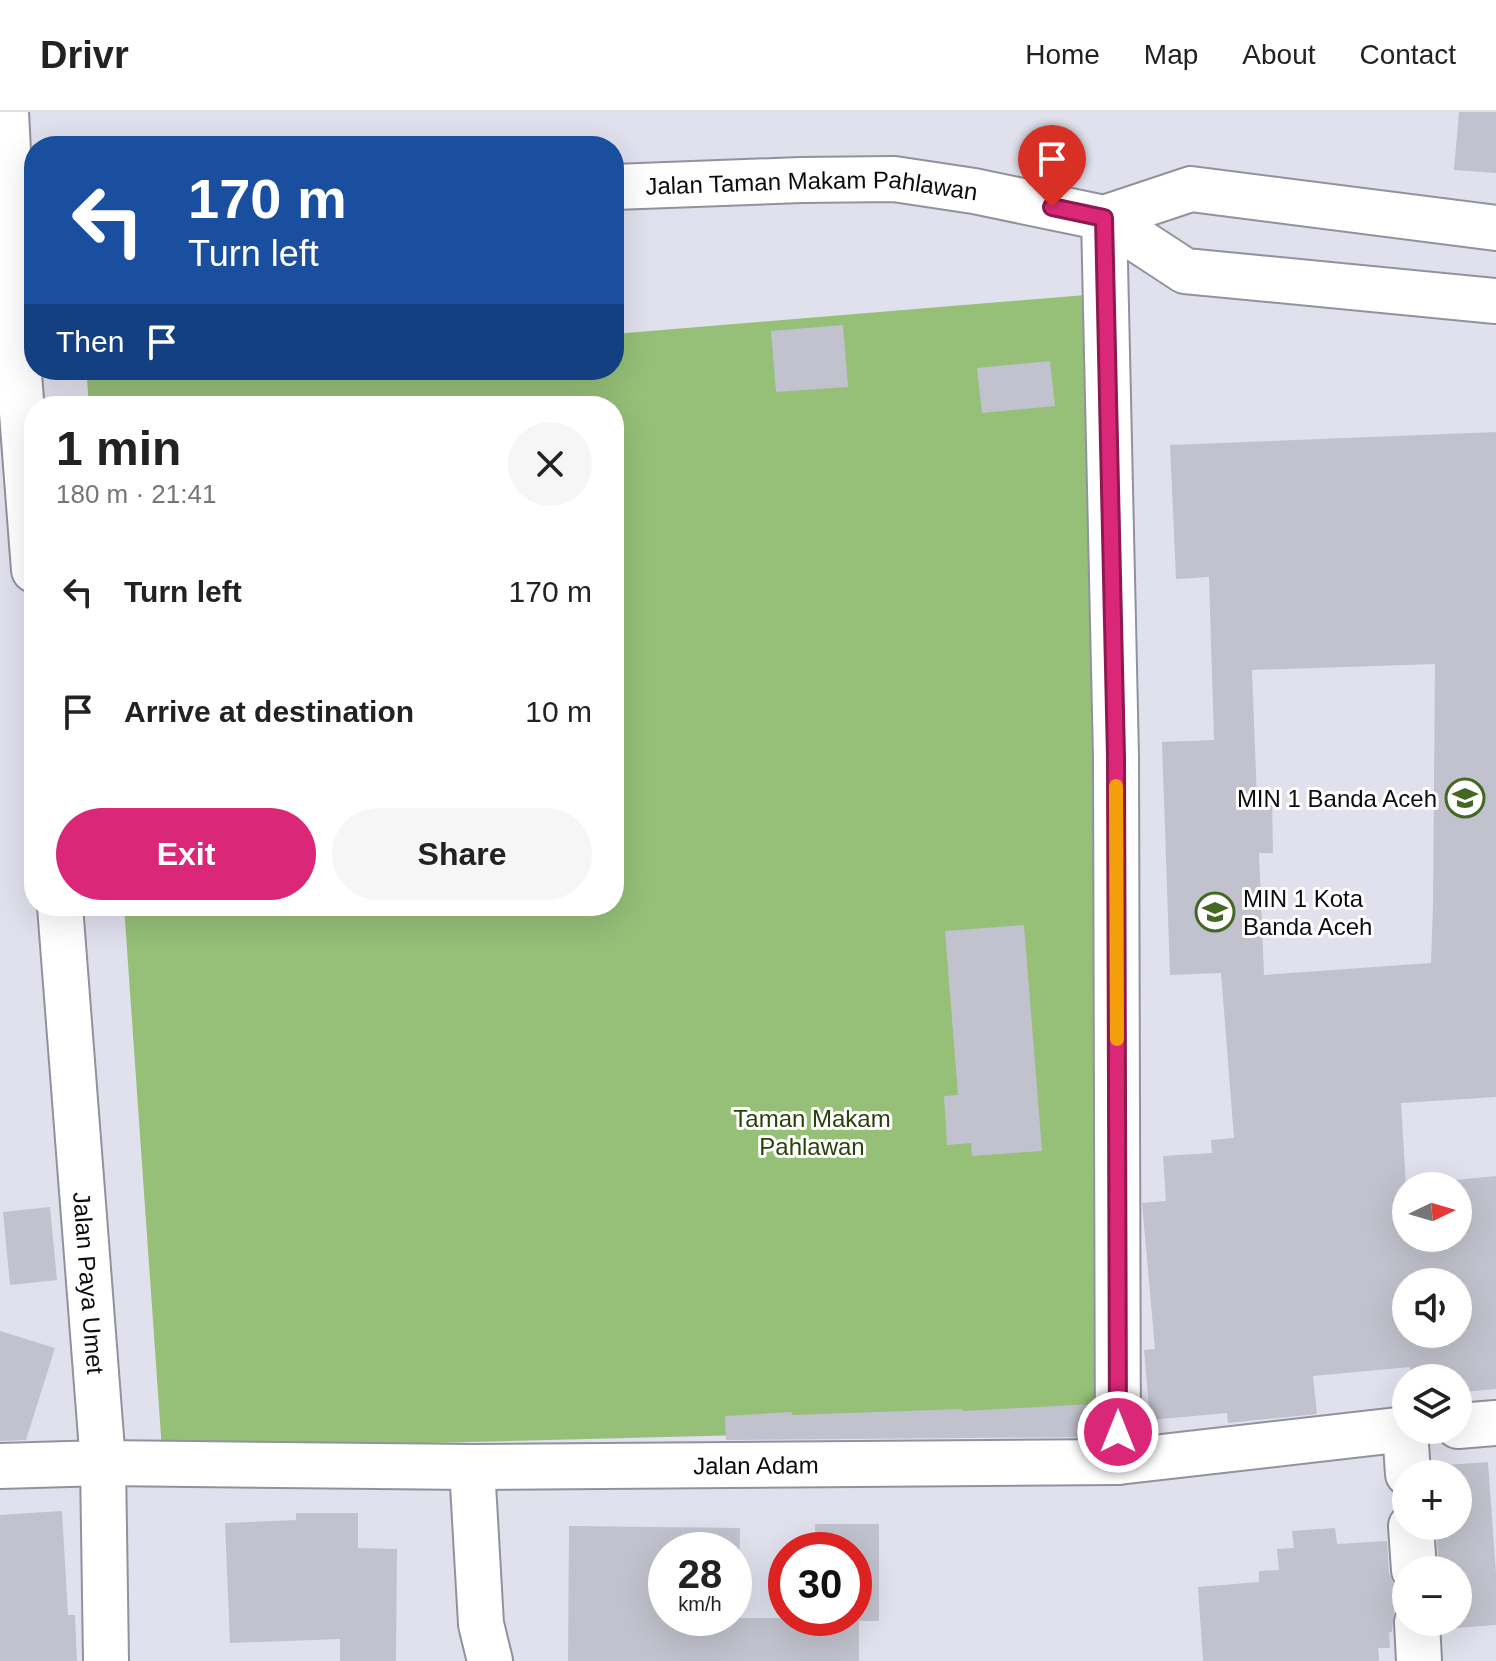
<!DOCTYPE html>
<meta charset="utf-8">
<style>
body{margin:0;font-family:Arial,sans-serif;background:#f6f6f6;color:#222;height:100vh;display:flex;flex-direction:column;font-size:30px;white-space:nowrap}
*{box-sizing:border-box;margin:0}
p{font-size:26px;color:#767676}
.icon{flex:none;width:44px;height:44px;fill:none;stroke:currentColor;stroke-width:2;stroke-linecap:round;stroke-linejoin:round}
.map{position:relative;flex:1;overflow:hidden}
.sheet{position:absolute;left:24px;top:284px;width:600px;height:520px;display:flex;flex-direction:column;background:#fff;border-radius:32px;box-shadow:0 8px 32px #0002}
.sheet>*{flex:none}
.hud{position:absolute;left:24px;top:24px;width:600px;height:244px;border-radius:32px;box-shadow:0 8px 32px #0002;background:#1a4fa0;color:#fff;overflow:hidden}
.needle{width:52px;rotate:85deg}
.tools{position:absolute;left:1392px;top:1060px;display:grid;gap:16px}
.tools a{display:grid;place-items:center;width:80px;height:80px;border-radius:50%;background:#fff;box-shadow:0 8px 32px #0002;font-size:40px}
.speed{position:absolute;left:648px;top:1420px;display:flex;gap:16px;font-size:40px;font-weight:700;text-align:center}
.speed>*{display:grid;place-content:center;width:104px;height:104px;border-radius:50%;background:#fff;box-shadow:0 8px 32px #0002;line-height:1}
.speed small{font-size:20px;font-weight:400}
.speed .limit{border:12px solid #d22;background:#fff;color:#111}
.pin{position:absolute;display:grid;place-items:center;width:68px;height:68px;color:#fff;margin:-82px -34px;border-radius:50% 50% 50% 0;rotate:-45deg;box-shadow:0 0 8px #0007}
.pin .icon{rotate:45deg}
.me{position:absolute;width:88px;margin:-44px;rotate:0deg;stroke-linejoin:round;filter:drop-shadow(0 0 6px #0008)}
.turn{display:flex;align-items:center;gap:28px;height:168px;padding:0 32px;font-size:36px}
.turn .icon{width:104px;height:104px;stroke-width:2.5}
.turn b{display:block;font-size:56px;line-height:68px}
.then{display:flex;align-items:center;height:76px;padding:0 32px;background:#0003;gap:16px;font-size:30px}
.round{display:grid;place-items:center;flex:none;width:84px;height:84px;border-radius:42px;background:#f6f6f6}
.head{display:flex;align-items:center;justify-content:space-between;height:136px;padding:0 32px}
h1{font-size:48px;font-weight:800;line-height:60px}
.cta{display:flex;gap:16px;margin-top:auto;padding:16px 32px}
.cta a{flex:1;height:92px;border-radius:48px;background:#db2777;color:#fff;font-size:32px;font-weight:800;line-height:92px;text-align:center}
.cta a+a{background:#f6f6f6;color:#222}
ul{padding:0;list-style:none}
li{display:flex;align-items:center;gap:24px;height:120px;padding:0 32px}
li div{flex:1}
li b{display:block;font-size:30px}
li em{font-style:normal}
header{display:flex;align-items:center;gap:48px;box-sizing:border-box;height:112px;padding:0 40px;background:#fff;border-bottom:2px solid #e0e0e0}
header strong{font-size:38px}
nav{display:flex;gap:44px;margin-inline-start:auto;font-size:28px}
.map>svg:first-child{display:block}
</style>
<header>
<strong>Drivr</strong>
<nav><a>Home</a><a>Map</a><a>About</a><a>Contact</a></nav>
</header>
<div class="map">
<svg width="1496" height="1549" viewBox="0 0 1496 1549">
<rect width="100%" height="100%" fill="#e0e1ed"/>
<path fill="#96bf78" d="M 1086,183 L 1127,1313 L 162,1338 L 124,794 L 614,794 L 614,294 L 89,294 L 87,267 L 193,258 L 614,258 L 614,222 Z"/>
<g fill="#c1c2cd" fill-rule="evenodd">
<path d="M 1459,0 L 1496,0 L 1496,61 L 1454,58 Z"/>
<path d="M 843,213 L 848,275 L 776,280 L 771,219 Z"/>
<path d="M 1050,249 L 1055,294 L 982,301 L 977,256 Z"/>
<path d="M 1496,320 L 1496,985 L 1401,991 L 1406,1073 L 1496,1064 L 1496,1277 L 1462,1280 L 1461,1266 L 1411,1266 L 1410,1255 L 1313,1264 L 1317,1302 L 1228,1311 L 1227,1301 L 1150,1308 L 1144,1238 L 1155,1237 L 1142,1091 L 1166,1089 L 1163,1044 L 1212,1041 L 1211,1028 L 1234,1026 L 1221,861 L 1170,863 L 1162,630 L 1214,628 L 1209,465 L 1176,467 L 1170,333 ZM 1435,552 L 1433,793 L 1431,851 L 1264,863 L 1259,741 L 1273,741 L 1272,687 L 1257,688 L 1252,558 ZM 1406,1074 L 1458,1074 L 1458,1126 L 1406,1126 ZM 1406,1170 L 1458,1170 L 1458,1222 L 1406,1222 Z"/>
<path d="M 1024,813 L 1042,1039 L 972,1044 L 971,1031 L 947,1033 L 944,984 L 958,983 L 945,819 Z"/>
<path d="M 50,1095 L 57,1168 L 10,1173 L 3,1100 Z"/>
<path d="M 0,1219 L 55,1236 L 26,1328 L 0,1329 Z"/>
<path d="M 1093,1292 L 1093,1325 L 726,1328 L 725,1304 L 792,1300 L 792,1303 L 962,1297 L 963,1299 Z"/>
<path d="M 1488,1350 L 1496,1461 L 1496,1513 L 1442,1517 L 1442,1510 L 1458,1510 L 1458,1458 L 1439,1458 L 1436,1414 L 1458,1414 L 1458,1362 L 1433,1362 L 1432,1354 Z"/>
<path d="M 62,1399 L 68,1503 L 75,1503 L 77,1549 L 0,1549 L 0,1403 Z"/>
<path d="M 296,1401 L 358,1401 L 358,1436 L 397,1437 L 396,1549 L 340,1549 L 340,1527 L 230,1531 L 225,1411 L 296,1408 Z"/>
<path d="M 815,1412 L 879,1412 L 879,1509 L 859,1509 L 859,1549 L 568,1549 L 569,1414 L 740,1416 L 738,1506 L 854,1506 L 854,1438 L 816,1438 ZM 666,1438 L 734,1438 L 734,1506 L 666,1506 Z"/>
<path d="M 1335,1416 L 1337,1432 L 1387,1429 L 1389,1460 L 1393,1471 L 1406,1481 L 1406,1488 L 1394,1499 L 1392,1520 L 1389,1520 L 1390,1536 L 1378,1536 L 1379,1549 L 1203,1549 L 1198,1475 L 1259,1470 L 1259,1459 L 1279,1458 L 1277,1437 L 1294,1436 L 1292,1419 Z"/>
</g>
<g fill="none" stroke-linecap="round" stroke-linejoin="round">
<defs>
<g id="minor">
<path d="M 6,0 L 11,98 L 11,157 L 34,458"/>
<path id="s1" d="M 614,75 L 801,68 L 894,67 L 974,79 L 1104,106 L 1185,159 L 1496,189"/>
<path d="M 1104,106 L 1116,645 L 1118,1350"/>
<path d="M 1104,106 L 1191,77 L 1496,116"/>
<path id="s2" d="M 60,794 L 103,1351 L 106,1549"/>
<path d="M 1458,1314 L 1496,1311"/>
<path d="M 1405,1317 L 1408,1362"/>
<path id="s3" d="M 0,1354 L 103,1351 L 472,1355 L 1118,1350 L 1406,1317"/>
<path d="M 472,1355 L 481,1512 L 490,1549"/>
<path d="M 1411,1414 L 1414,1458"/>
<path d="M 1417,1510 L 1419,1549"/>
</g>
</defs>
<use href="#minor" stroke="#91929d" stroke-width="48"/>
<use href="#minor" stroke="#fff" stroke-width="44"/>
</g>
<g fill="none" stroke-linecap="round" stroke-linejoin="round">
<defs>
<path id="route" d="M 1052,95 L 1104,106 L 1116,645 L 1118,1320"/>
</defs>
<use href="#route" stroke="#8e194d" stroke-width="20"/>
<use href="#route" stroke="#db2777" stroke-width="14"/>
<path stroke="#f59e0b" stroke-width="14" d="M 1116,674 L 1117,927"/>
</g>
<defs>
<symbol id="school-ring" viewBox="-11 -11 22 22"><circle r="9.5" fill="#fff" stroke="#436822" stroke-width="1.5"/><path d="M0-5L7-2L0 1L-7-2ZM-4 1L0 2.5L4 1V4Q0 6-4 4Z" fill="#436822"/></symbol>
</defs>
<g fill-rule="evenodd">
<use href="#school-ring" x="1443" y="664" width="44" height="44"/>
<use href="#school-ring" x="1193" y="778" width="44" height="44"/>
</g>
<g text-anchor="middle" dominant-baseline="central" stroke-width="6" stroke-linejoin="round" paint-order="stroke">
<g font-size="24" fill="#0d0d11" stroke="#fff">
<text stroke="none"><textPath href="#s1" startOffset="198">Jalan Taman Makam Pahlawan</textPath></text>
<text stroke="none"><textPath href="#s2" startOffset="378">Jalan Paya Umet</textPath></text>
<text stroke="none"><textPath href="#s3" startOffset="756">Jalan Adam</textPath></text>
</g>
<g font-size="24" fill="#0d0d11" stroke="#fff" text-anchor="end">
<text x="1437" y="686">MIN 1 Banda Aceh</text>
<text x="1243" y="786" text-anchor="start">MIN 1 Kota<tspan x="1243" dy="28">Banda Aceh</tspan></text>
</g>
<g font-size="24" fill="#274308" stroke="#fff">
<text x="812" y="1006">Taman Makam<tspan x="812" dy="28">Pahlawan</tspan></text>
</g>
</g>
</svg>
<div class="tools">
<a><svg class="needle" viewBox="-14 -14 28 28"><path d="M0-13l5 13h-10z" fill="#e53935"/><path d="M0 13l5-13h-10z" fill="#767676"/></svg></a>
<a><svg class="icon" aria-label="sound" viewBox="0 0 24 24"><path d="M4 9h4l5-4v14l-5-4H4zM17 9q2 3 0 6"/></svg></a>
<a><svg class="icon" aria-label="layers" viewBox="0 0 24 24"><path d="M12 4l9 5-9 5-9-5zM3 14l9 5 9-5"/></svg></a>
<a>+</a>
<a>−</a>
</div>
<div class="speed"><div>28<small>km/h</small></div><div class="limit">30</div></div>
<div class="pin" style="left:1052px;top:95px;background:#d93025"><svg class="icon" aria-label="arrive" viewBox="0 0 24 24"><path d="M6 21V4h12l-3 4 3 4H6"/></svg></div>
<svg class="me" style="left:1118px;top:1320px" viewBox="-20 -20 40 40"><circle r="17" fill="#db2777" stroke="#fff" stroke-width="3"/><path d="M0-11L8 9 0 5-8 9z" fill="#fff"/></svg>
<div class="hud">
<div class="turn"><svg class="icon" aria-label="left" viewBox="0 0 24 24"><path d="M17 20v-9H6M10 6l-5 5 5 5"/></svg><div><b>170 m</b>Turn left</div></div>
<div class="then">Then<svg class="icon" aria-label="arrive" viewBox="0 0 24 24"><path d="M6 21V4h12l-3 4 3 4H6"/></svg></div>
</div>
<section class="sheet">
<div class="head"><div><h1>1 min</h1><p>180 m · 21:41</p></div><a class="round"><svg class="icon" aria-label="close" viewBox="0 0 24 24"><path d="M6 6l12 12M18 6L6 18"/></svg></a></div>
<ul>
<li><svg class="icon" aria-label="left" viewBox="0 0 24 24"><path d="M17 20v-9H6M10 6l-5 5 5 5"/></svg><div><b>Turn left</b></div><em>170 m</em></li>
<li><svg class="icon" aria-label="arrive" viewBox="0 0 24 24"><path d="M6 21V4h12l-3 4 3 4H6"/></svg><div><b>Arrive at destination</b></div><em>10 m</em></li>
</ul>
<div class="cta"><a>Exit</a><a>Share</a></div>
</section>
</div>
